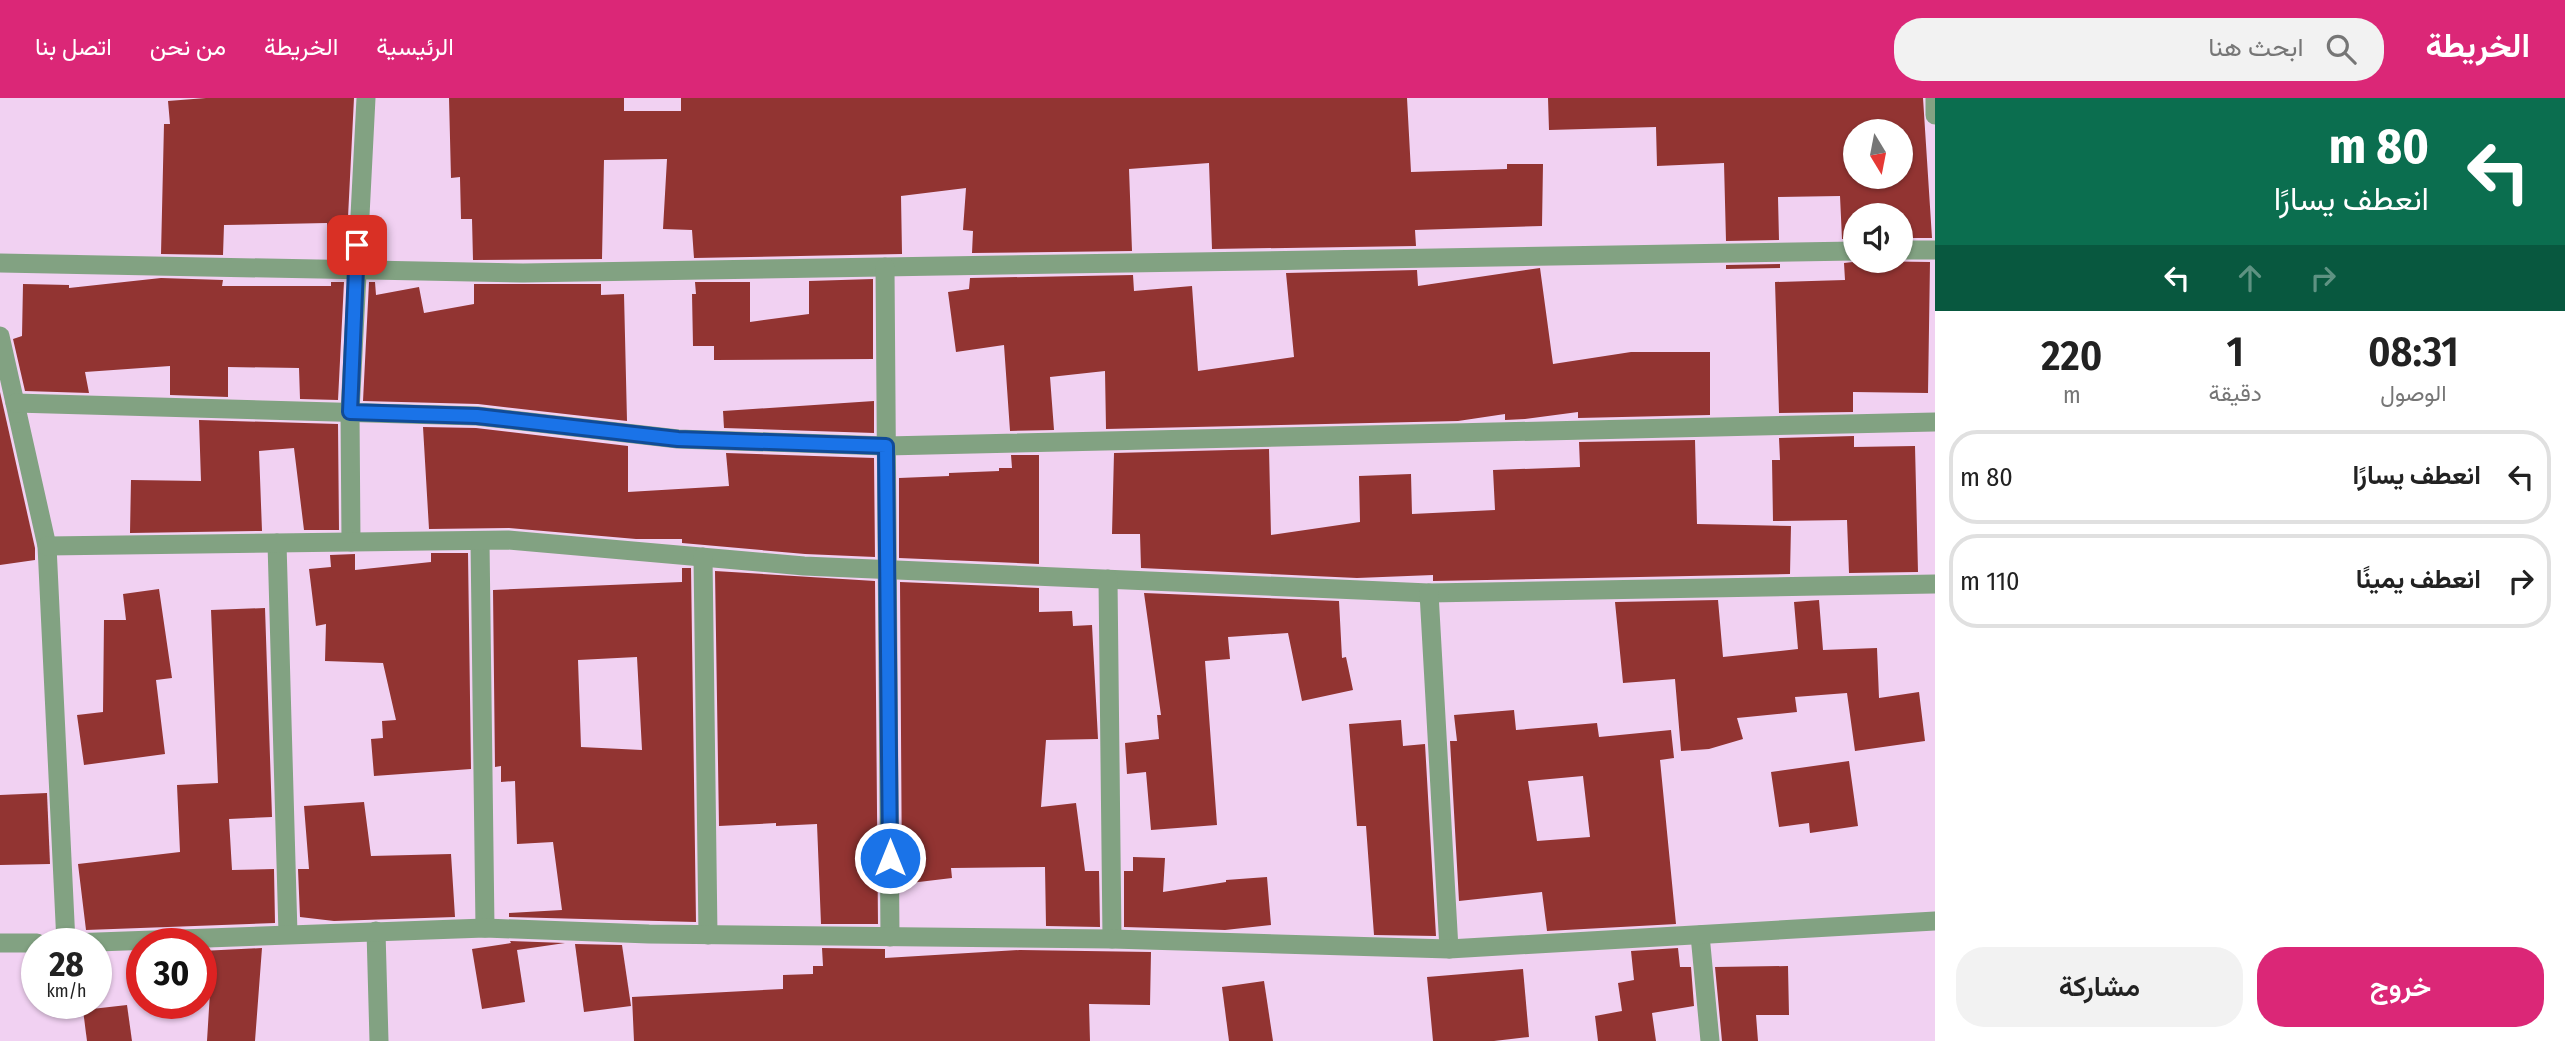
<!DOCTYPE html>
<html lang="ar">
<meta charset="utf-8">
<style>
body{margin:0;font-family:"Fira Sans Condensed",Vazirmatn,sans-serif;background:#f2f2f2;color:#222;direction:rtl;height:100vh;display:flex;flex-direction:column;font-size:26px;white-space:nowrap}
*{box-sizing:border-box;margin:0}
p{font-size:23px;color:#767676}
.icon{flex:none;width:38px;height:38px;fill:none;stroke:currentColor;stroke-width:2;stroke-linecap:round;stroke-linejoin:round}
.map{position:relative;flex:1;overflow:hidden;direction:ltr}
.side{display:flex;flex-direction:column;background:#fff;width:630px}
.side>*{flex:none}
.top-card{background:#0b6e4f;color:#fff;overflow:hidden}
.needle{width:46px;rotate:170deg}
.tools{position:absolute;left:1843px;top:21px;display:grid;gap:14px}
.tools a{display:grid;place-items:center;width:70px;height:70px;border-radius:50%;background:#fff;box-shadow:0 2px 5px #0004;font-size:35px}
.speed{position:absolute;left:21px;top:830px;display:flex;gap:14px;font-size:35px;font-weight:700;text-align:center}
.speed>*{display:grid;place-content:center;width:91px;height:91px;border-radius:50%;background:#fff;box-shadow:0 2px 5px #0004;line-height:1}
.speed small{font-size:18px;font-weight:400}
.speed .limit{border:10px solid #d22;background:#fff;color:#111}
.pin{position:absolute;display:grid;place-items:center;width:60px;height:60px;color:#fff;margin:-30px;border-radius:14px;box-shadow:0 4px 10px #0006}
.me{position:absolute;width:77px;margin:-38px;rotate:0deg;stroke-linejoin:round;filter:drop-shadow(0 0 5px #0008)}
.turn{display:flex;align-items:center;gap:24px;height:147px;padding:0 21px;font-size:32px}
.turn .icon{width:91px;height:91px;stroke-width:2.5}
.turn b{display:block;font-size:49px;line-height:60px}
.lanes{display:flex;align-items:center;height:66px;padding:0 21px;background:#0003;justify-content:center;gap:35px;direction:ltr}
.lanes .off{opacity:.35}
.eta{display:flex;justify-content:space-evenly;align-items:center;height:119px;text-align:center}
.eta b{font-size:42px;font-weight:600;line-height:49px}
.button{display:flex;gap:14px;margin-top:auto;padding:14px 21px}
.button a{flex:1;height:80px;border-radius:28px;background:#db2777;color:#fff;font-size:28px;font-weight:600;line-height:80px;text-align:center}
.button a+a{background:#f2f2f2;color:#222}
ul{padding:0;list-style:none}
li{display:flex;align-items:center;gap:21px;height:94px;margin:0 14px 10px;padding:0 7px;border:4px solid #e0e0e0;border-radius:28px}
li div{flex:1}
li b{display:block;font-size:26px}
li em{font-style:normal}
header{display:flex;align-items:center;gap:42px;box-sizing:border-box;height:98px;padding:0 35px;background:#db2777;color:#fff}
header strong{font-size:33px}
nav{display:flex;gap:38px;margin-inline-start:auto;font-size:24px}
.search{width:490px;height:63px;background:#f2f2f2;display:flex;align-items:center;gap:18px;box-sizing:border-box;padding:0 24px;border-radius:28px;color:#767676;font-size:26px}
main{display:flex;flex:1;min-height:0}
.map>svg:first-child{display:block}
</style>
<header>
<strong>الخريطة</strong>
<div class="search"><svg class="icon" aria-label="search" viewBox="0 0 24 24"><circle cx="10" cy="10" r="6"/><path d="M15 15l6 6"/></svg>ابحث هنا</div>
<nav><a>الرئيسية</a><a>الخريطة</a><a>من نحن</a><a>اتصل بنا</a></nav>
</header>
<main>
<section class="side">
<div class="top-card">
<div class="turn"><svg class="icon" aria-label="left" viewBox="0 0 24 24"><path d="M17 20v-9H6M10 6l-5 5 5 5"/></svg><div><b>80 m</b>انعطف يسارًا</div></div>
<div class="lanes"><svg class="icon" aria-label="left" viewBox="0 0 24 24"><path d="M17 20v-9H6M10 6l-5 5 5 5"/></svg><svg class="icon off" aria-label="ahead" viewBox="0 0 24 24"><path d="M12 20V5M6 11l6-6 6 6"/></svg><svg class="icon off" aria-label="right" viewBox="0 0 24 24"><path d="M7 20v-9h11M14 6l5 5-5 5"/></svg></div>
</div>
<div class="eta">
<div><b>08:31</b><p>الوصول</p></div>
<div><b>1</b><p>دقيقة</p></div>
<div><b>220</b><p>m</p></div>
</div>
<ul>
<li><svg class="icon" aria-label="left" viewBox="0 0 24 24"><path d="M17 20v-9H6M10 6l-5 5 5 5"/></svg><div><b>انعطف يسارًا</b></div><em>80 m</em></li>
<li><svg class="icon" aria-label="right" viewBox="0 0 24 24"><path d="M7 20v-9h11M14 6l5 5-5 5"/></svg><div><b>انعطف يمينًا</b></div><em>110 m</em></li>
</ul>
<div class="button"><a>خروج</a><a>مشاركة</a></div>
</section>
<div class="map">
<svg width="1935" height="943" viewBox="0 0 1935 943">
<rect width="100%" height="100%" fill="#f1d1f2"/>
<g fill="#923432" fill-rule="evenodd">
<path d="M 206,0 L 354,0 L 346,159 L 329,159 L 327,125 L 224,127 L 223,157 L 161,156 L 164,26 L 170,26 L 168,3 Z"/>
<path d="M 449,0 L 624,0 L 624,13 L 681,13 L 681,0 L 1407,0 L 1411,74 L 1507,71 L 1507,66 L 1543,66 L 1542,128 L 1415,132 L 1416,148 L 1212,151 L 1209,65 L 1129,71 L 1132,153 L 972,155 L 973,133 L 963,132 L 966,90 L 901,98 L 902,156 L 694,160 L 692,132 L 663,131 L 667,61 L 604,62 L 602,161 L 473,162 L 472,121 L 461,121 L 460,79 L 451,80 Z"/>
<path d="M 1548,0 L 1923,0 L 1932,140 L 1900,140 L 1900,117 L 1855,117 L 1855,141 L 1842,141 L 1840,98 L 1778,99 L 1779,142 L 1726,143 L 1724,65 L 1657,68 L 1656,29 L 1549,32 ZM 1855,33 L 1900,33 L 1900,79 L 1855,79 Z"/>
<path d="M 1862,163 L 1930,164 L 1928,295 L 1853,294 L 1853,314 L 1779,315 L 1775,184 L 1845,182 L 1844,165 Z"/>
<path d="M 1780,166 L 1780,170 L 1726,171 L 1726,167 Z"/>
<path d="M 1540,170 L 1553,266 L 1631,254 L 1710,254 L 1710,317 L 1578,320 L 1578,314 L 1525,321 L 1505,322 L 1505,316 L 1458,323 L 1106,331 L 1105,273 L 1050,279 L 1054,332 L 1010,333 L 1004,247 L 956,254 L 948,194 L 969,191 L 970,180 L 1133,177 L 1134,193 L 1192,188 L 1198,273 L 1294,259 L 1286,175 L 1417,172 L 1418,188 Z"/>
<path d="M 161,180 L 223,182 L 222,188 L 331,188 L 331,184 L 344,184 L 338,302 L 300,301 L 299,270 L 228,269 L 228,299 L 170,297 L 170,268 L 85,274 L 89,295 L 25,293 L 13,241 L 22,238 L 23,186 L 69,187 L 69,190 Z"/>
<path d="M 873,181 L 873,261 L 714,262 L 714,248 L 693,248 L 692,196 L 696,196 L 695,184 L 750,184 L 750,224 L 809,216 L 809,183 Z"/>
<path d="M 369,184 L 375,184 L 376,197 L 419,189 L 424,215 L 474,206 L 474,186 L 601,186 L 601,197 L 624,196 L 627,323 L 478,306 L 363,303 Z"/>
<path d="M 0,294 L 35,450 L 35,462 L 0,467 Z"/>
<path d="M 874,303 L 874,335 L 724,330 L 723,313 Z"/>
<path d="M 199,322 L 338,326 L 339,432 L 304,432 L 294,350 L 259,353 L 262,433 L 130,435 L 131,382 L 201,383 Z"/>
<path d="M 423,329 L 476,330 L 628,348 L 628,394 L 729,388 L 726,355 L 874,360 L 875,459 L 805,456 L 682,445 L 682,441 L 636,441 L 509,430 L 429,431 Z"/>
<path d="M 1854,338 L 1854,349 L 1915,348 L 1918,474 L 1849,475 L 1847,422 L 1773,423 L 1772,362 L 1780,362 L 1779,340 Z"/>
<path d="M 1695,342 L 1697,426 L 1791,428 L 1790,476 L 1433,483 L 1433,477 L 1357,480 L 1141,470 L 1140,436 L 1112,436 L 1114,355 L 1269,351 L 1271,437 L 1360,424 L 1359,378 L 1411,376 L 1412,416 L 1495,412 L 1493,372 L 1580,369 L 1579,344 Z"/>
<path d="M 1011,357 L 1039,357 L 1039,466 L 899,460 L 899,380 L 949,378 L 949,375 L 999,373 L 999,370 L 1012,370 Z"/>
<path d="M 431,455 L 468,455 L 471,671 L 374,678 L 371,641 L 383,640 L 382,623 L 396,622 L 383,565 L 325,563 L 326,526 L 316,528 L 309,471 L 331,469 L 330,457 L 355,456 L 355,472 L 431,464 Z"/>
<path d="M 682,470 L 691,470 L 696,824 L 509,819 L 509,815 L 562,812 L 553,744 L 517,746 L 515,683 L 501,684 L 501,668 L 495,669 L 493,492 L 682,484 ZM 637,559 L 642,652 L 581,649 L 578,562 Z"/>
<path d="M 715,473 L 875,483 L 878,826 L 821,826 L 817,726 L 776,728 L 776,725 L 719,728 Z"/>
<path d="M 900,484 L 1039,490 L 1039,514 L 1072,513 L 1073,528 L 1092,527 L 1098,641 L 1046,642 L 1041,709 L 1076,705 L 1085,773 L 1099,773 L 1100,829 L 1046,828 L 1045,769 L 951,770 L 952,780 L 902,786 Z"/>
<path d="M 159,491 L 172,580 L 156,582 L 165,656 L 84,667 L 77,617 L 103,614 L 104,522 L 126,522 L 123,496 Z"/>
<path d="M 1144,495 L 1339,503 L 1342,560 L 1346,559 L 1353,592 L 1302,603 L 1288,535 L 1228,539 L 1230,561 L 1205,563 L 1217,727 L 1151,732 L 1146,674 L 1127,676 L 1125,645 L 1159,641 L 1157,617 L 1161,617 Z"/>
<path d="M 1718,502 L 1723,559 L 1798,551 L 1794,504 L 1819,502 L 1823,552 L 1877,550 L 1879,600 L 1919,594 L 1925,643 L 1855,653 L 1847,595 L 1795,599 L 1797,614 L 1737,620 L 1743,641 L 1709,651 L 1681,653 L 1675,581 L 1623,585 L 1615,504 Z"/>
<path d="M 265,510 L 272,719 L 229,721 L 232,772 L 274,771 L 275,825 L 86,832 L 78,766 L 180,754 L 177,687 L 218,685 L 211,512 Z"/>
<path d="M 1514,612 L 1516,632 L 1597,625 L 1599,639 L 1671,632 L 1674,660 L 1660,662 L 1676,826 L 1547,833 L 1542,794 L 1459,803 L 1450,643 L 1457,643 L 1454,617 ZM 1583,678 L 1590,739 L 1537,743 L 1528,683 Z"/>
<path d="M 1401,622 L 1403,648 L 1425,646 L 1436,838 L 1374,837 L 1366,728 L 1357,728 L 1349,626 Z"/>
<path d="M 1849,663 L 1858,728 L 1810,735 L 1809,725 L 1779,729 L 1771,674 Z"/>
<path d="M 47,695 L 50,766 L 0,767 L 0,697 Z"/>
<path d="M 364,704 L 371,758 L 451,756 L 455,819 L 334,823 L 300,819 L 298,771 L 309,771 L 304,708 Z"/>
<path d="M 1133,759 L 1165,760 L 1163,794 L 1226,784 L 1226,782 L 1267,779 L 1271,827 L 1225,832 L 1124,829 L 1124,773 L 1133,773 Z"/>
<path d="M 510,843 L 565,845 L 517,852 L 525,904 L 482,911 L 472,851 L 511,845 Z"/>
<path d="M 575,846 L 622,847 L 631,908 L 584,914 Z"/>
<path d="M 262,850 L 255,943 L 207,943 L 210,894 L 201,894 L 201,853 Z"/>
<path d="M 822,850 L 885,851 L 885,860 L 1020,852 L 1151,854 L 1150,907 L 1089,906 L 1090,943 L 634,943 L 632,899 L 783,891 L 783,877 L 813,876 L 813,868 L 823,868 Z"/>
<path d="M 1678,850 L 1680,869 L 1691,869 L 1694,908 L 1652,915 L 1656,943 L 1598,943 L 1595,918 L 1622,913 L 1618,885 L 1634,882 L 1631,853 Z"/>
<path d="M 1788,868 L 1789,917 L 1756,917 L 1758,943 L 1722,943 L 1715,869 Z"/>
<path d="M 1523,871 L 1529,939 L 1494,943 L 1433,943 L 1427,879 Z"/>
<path d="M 1264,883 L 1273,943 L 1229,943 L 1222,889 Z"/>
<path d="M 127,907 L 132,943 L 87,943 L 83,912 Z"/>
</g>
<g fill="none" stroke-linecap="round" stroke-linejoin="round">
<g stroke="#82a282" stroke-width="19">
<path d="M 1935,0 L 1935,17"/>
<path d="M 1900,152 L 1935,152"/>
<path d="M 0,165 L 523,175 L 1855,153"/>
<path d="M 885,169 L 890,839"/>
<path d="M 0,238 L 47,448 L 66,845"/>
<path d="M 15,305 L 477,318 L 678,341 L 886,348 L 1935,324"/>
<path d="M 480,443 L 485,830"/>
<path d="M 351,444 L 350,314 L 366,0"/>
<path d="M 277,445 L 288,836"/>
<path d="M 47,448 L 508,442 L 804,468 L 1429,495 L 1935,486"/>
<path d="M 703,459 L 708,837"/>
<path d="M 1108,481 L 1112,841"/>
<path d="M 1429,495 L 1449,851"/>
<path d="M 376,833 L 379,943"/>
<path d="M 1700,837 L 1710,943"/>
<path d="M 0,845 L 37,845"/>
<path d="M 70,845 L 485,830 L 649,836 L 1112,841 L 1449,851 L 1935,823"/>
</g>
</g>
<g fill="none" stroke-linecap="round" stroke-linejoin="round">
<defs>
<path id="route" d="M 357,147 L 350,314 L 477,318 L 678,341 L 886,348 L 890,760"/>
</defs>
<use href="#route" stroke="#114b97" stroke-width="18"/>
<use href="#route" stroke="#1a73e8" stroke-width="12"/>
</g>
</svg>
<div class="tools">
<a><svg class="needle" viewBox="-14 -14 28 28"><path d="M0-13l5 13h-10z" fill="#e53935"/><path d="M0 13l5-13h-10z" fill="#767676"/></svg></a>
<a><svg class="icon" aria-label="sound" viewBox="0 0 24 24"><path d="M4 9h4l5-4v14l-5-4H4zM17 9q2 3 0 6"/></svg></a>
</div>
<div class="speed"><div>28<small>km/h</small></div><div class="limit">30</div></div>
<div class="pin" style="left:357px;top:147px;background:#d93025"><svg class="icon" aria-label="arrive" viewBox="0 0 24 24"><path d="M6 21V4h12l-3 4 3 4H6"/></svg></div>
<svg class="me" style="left:890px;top:760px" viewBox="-20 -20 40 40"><circle r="17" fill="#1a73e8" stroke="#fff" stroke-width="3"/><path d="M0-11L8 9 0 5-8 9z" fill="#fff"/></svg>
</div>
</main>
